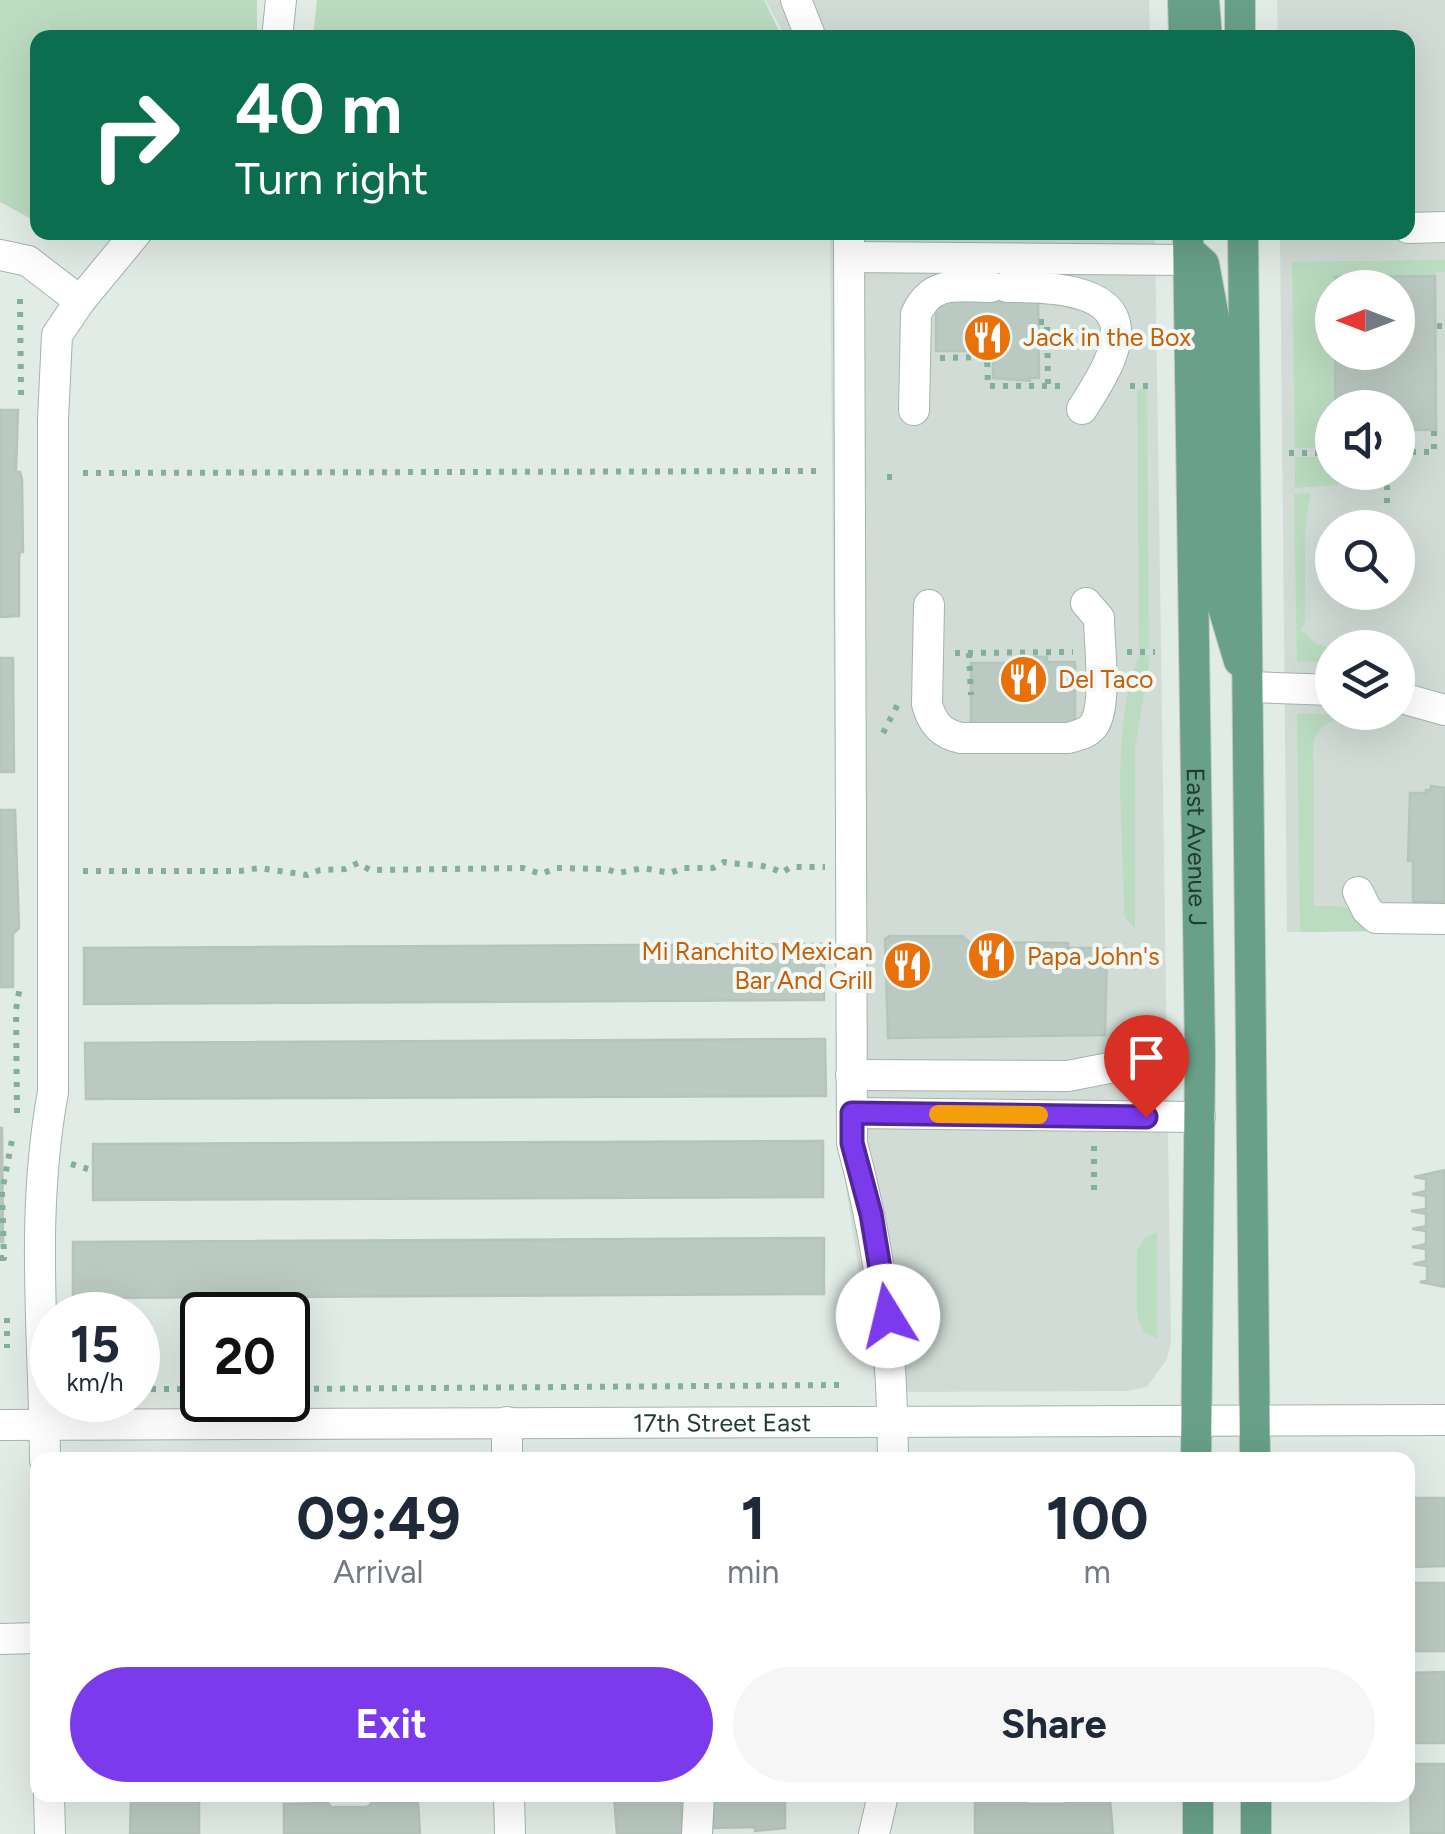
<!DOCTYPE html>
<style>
body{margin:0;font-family:Figtree,sans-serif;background:#f6f6f7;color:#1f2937;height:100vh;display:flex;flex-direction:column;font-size:38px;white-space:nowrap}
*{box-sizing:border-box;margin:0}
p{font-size:32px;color:#747a83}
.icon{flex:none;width:55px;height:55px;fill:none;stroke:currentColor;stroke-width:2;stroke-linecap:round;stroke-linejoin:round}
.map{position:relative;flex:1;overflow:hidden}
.drawer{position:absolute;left:30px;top:1452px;width:1385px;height:350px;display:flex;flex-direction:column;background:#fff;border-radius:20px;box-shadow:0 10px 40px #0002}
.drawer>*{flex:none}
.top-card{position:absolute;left:30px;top:30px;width:1385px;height:210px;border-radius:20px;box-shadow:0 10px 40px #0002;background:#0b6e4f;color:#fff;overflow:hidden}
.needle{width:65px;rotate:270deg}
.controls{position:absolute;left:1315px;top:270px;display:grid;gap:20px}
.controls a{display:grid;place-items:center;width:100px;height:100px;border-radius:50%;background:#fff;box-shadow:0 10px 40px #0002;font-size:50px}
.speed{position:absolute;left:30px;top:1292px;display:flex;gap:20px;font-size:50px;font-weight:700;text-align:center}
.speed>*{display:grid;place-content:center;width:130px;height:130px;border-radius:50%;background:#fff;box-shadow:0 10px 40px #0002;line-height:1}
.speed small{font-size:25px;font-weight:400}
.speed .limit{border:5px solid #111;border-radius:15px;background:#fff;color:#111}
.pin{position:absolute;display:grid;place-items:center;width:85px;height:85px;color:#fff;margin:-102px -42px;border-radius:50% 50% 50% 0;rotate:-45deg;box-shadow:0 0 10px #0007}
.pin .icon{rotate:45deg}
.me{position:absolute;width:110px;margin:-55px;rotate:351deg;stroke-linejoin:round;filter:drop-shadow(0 0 8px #0008)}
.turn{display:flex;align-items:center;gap:35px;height:210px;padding:0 40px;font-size:45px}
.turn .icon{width:130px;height:130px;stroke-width:2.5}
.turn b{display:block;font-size:70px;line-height:85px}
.eta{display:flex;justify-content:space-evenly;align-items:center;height:170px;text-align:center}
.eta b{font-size:60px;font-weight:700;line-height:70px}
.button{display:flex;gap:20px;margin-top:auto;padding:20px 40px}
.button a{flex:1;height:115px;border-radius:60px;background:#7c3aed;color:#fff;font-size:40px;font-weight:700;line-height:115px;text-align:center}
.button a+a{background:#f6f6f7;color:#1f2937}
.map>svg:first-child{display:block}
</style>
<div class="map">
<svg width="1445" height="1834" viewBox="0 0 1445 1834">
<rect width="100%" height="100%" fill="#e2ece6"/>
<g fill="#d0dcd5" fill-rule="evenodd">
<path d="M 765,0 L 1149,0 L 1150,37 L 786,37 Z"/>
<path d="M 1277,0 L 1445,0 L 1445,931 L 1287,932 L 1280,233 L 1408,232 L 1408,38 L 1278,37 ZM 1332,288 L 1398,288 L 1398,352 L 1332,352 ZM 1332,408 L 1398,408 L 1398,472 L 1332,472 ZM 1332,528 L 1398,528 L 1398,592 L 1332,592 ZM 1332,648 L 1398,648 L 1398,712 L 1332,712 Z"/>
<path d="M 830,233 L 1155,233 L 1171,1342 L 1167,1359 L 1147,1387 L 1127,1391 L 877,1392 L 838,1133 Z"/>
</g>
<g fill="#bbdcc0">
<path d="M 0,0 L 257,0 L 257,37 L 38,38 L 37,222 L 0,202 Z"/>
<path d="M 317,0 L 764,0 L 782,37 L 313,37 Z"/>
<path d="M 1445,260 L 1445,272 L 1436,272 L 1435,276 L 1335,277 L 1332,448 L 1295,448 L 1292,262 Z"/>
<path d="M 1137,389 L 1147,389 L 1149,649 L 1139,649 Z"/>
<path d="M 1295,457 L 1332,457 L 1332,472 L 1338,473 L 1338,485 L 1295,488 Z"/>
<path d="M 1310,493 L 1305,531 L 1305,621 L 1301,630 L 1317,644 L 1332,648 L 1332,663 L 1297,661 L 1294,494 Z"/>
<path d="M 1139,655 L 1149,655 L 1149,664 L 1135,748 L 1135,929 L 1124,916 C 1124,831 1109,735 1139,655 Z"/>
<path d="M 1297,714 L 1365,714 C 1343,718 1320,718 1313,743 L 1314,906 L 1339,906 L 1445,930 L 1300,932 Z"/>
<path d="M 1157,1232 L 1157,1338 L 1144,1332 L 1137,1316 L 1137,1250 L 1146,1237 Z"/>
</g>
<g fill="#bac9c1" stroke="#b5c5bc" stroke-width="2.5">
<path d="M 1435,276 L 1436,430 L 1402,430 L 1398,433 L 1398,408 L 1335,408 L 1335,352 L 1398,352 L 1398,288 L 1335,288 L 1335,277 Z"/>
<path d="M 936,293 L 1038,293 L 1039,378 L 1030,378 L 1030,381 L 993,378 L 993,351 L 936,351 Z"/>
<path d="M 0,410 L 18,410 L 16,472 L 20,472 L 22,479 L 23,552 L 20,552 L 19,558 L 19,616 L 0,617 Z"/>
<path d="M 1023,657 L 1047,657 L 1047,662 L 1075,662 L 1075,726 L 971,727 L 971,663 L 1023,663 Z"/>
<path d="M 0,658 L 13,658 L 14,772 L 0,772 Z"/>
<path d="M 1431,786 L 1445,788 L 1445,902 L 1413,902 L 1413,861 L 1408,861 L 1410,793 L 1426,793 L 1426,790 L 1431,790 Z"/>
<path d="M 0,810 L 15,810 L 19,928 L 13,934 L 13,987 L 0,987 Z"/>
<path d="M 890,936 L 962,936 L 969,942 L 1068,943 L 1068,948 L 1107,948 L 1105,1035 L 888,1038 L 885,939 Z"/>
<path d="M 824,944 L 824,1000 L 84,1004 L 84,948 Z"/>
<path d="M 825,1039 L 826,1096 L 86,1099 L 85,1043 Z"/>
<path d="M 0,1128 L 2,1128 L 3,1242 L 0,1242 Z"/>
<path d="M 823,1141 L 823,1197 L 93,1200 L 93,1144 Z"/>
<path d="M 1445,1170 L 1445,1287 L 1420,1282 L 1427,1280 L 1427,1266 L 1413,1264 L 1426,1261 L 1426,1249 L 1412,1247 L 1426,1244 L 1426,1231 L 1412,1229 L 1426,1226 L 1426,1214 L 1411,1211 L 1426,1209 L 1426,1196 L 1412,1194 L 1426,1191 L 1426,1179 L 1414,1177 Z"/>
<path d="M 824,1238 L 824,1294 L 73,1298 L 73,1242 Z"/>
<path d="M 1408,1498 L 1445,1498 L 1445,1566 L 1408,1567 Z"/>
<rect x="1408" y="1583" width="37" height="68"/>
<path d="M 1445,1672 L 1445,1743 L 1408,1743 L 1408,1673 Z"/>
<path d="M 1410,1764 L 1445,1764 L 1445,1834 L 1411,1834 Z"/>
<path d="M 128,1795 L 199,1795 L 199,1834 L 130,1834 L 131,1798 Z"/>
<path d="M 614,1795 L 681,1795 L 682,1834 L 617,1834 Z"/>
<path d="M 713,1795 L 785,1795 L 785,1828 L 755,1831 L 755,1827 L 714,1828 Z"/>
<path d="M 1024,1800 L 1028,1804 L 1064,1804 L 1068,1800 L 1110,1800 L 1113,1834 L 975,1834 L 975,1801 Z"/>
<path d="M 328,1803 L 331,1807 L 367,1807 L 372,1803 L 418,1803 L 420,1834 L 284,1834 L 284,1804 Z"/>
</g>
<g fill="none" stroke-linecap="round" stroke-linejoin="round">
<defs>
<g id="minor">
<path d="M 796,0 L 811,38"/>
<path d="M 277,38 L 281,0"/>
<path d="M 1408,228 L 1445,227"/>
<path d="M 849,232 L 852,1143 C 881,1252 893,1347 893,1460"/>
<path d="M 0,255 L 28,261 L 80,301"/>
<path d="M 849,257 L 1189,260"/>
<path d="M 1007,287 C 1037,287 1113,286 1116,329 C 1118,355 1095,388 1082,409"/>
<path d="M 914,410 L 916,314 C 932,279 958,287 991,287"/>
<path d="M 929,605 L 927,704 C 932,723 941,734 961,738 L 1068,738 C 1079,735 1090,733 1095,723 C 1107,702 1099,643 1099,618 L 1086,603"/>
<path d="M 1249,687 L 1332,690"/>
<path d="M 1398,697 L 1445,710"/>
<path d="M 1358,892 L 1367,910 L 1376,918 L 1445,919"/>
<path d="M 851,1075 L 1068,1076 L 1119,1066 L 1143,1055 L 1200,1055"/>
<path d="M 852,1113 L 1200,1117"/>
<path d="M 507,1422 L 507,1460"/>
<path id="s1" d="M 0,1425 L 1445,1420"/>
<path d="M 45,1460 C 44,1335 30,1217 53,1092 L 53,420 L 57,335 L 80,301 L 137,232"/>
<path d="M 0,1639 L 38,1638"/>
<path d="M 49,1795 L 50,1834"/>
<path d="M 509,1795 L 510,1834"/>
<path d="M 697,1834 L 699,1795"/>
<path d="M 874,1834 L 883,1795"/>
</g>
<g id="major">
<path d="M 1183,0 L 1184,38"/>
<path d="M 1204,0 L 1207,38"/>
<path d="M 1240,0 L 1240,38"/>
<path id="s2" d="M 1188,232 L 1200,1055 L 1196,1460"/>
<path d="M 1243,232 L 1255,1460"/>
<path d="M 1194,255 L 1204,264 L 1215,323 L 1222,604 L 1239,661"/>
<path d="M 1198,1795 L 1198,1834"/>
<path d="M 1256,1795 L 1256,1834"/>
</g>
</defs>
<use href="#minor" stroke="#a5b4ac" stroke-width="32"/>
<use href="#major" stroke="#c1c8c6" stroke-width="32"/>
<g stroke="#83af9b" stroke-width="6" stroke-dasharray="5 8" stroke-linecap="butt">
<path d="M 1039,322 L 1047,322 L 1048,386"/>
<path d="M 1437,326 L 1445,326"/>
<path d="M 940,358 L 987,357 L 988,386 L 1060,386"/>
<path d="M 1130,386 L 1153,386"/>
<path d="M 21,395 L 20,299 L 26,296"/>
<path d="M 1398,452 L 1434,452 L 1434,430"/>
<path d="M 1289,453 L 1332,453"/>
<path d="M 1387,472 L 1387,510"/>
<path d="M 83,473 L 821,471"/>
<path d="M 887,477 L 892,477"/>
<path d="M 1127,652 L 1155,652"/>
<path d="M 955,653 L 1073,652"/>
<path d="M 969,653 L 971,695"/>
<path d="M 883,733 L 898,704"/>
<path d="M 83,871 L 240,871 L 259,868 L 307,875 L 320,870 L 345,869 L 358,863 L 370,870 L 523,868 L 541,874 L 556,868 L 606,869 L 618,873 L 643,868 L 670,873 L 683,868 L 713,868 L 724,862 C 742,866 766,862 781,873 L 791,867 L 825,867"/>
<path d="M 17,1113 L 16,1010 L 20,986"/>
<path d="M 1094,1146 L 1094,1197"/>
<path d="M 71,1164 L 88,1169"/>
<path d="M 0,1258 L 4,1258 L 2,1192 L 12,1140"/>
<path d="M 7,1318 L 7,1348"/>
<path d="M 138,1389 L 202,1389"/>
<path d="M 288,1389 L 843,1385"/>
</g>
<use href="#minor" stroke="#fff" stroke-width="30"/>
<use href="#major" stroke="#68a089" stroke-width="30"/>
</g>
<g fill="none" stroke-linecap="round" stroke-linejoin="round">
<defs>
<path id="route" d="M 888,1316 L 871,1214 L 852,1143 L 852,1113 L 1146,1117"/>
</defs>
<use href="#route" stroke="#51269a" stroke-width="25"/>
<use href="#route" stroke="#7c3aed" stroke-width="18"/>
<path stroke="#f59e0b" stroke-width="18" d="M 938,1114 L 1039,1115"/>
</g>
<defs>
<symbol id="restaurant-disc" viewBox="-11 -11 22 22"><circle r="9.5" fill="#e8710a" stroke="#f2f8f5"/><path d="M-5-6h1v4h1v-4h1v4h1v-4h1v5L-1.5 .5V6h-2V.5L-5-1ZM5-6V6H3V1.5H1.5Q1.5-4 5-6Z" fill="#fff"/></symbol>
</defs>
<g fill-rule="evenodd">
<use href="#restaurant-disc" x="960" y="310" width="55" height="55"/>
<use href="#restaurant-disc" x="996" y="652" width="55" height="55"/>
<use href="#restaurant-disc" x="964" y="928" width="55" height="55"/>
<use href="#restaurant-disc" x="880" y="938" width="55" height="55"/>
</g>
<g text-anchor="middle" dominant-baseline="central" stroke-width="8" stroke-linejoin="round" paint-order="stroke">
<g font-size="25" fill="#c56008" stroke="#f2f8f5" text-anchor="start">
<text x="1023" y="337">Jack in the Box</text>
<text x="1058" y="679">Del Taco</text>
<text x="873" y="951" text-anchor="end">Mi Ranchito Mexican<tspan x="873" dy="29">Bar And Grill</tspan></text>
<text x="1027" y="956">Papa John's</text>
</g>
<g font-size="25" fill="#223c32" stroke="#f2f8f5">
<text stroke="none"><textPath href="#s2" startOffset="615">East Avenue J</textPath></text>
<text stroke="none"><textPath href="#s1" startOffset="722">17th Street East</textPath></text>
</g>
</g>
</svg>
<div class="controls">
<a><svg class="needle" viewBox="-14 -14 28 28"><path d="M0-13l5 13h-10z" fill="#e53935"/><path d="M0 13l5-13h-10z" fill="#747a83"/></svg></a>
<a><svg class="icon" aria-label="sound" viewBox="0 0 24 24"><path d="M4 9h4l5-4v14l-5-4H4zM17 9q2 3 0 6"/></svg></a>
<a><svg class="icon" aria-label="search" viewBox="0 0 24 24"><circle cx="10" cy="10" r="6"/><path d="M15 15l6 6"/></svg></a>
<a><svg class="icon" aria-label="layers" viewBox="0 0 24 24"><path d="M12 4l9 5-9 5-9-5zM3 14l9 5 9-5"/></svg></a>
</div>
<div class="speed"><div>15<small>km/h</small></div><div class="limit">20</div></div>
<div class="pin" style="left:1146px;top:1117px;background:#d93025"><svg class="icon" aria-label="arrive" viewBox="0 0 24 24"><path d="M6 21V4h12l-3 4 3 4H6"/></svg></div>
<svg class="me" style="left:888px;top:1316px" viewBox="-20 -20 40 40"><circle r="19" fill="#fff"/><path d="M0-13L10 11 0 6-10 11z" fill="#7c3aed"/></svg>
<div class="top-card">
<div class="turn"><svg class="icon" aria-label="right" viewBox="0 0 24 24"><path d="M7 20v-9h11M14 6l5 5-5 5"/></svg><div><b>40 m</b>Turn right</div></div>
</div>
<section class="drawer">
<div class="eta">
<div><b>09:49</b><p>Arrival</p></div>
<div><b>1</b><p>min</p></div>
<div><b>100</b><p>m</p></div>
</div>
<div class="button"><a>Exit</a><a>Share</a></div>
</section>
</div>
